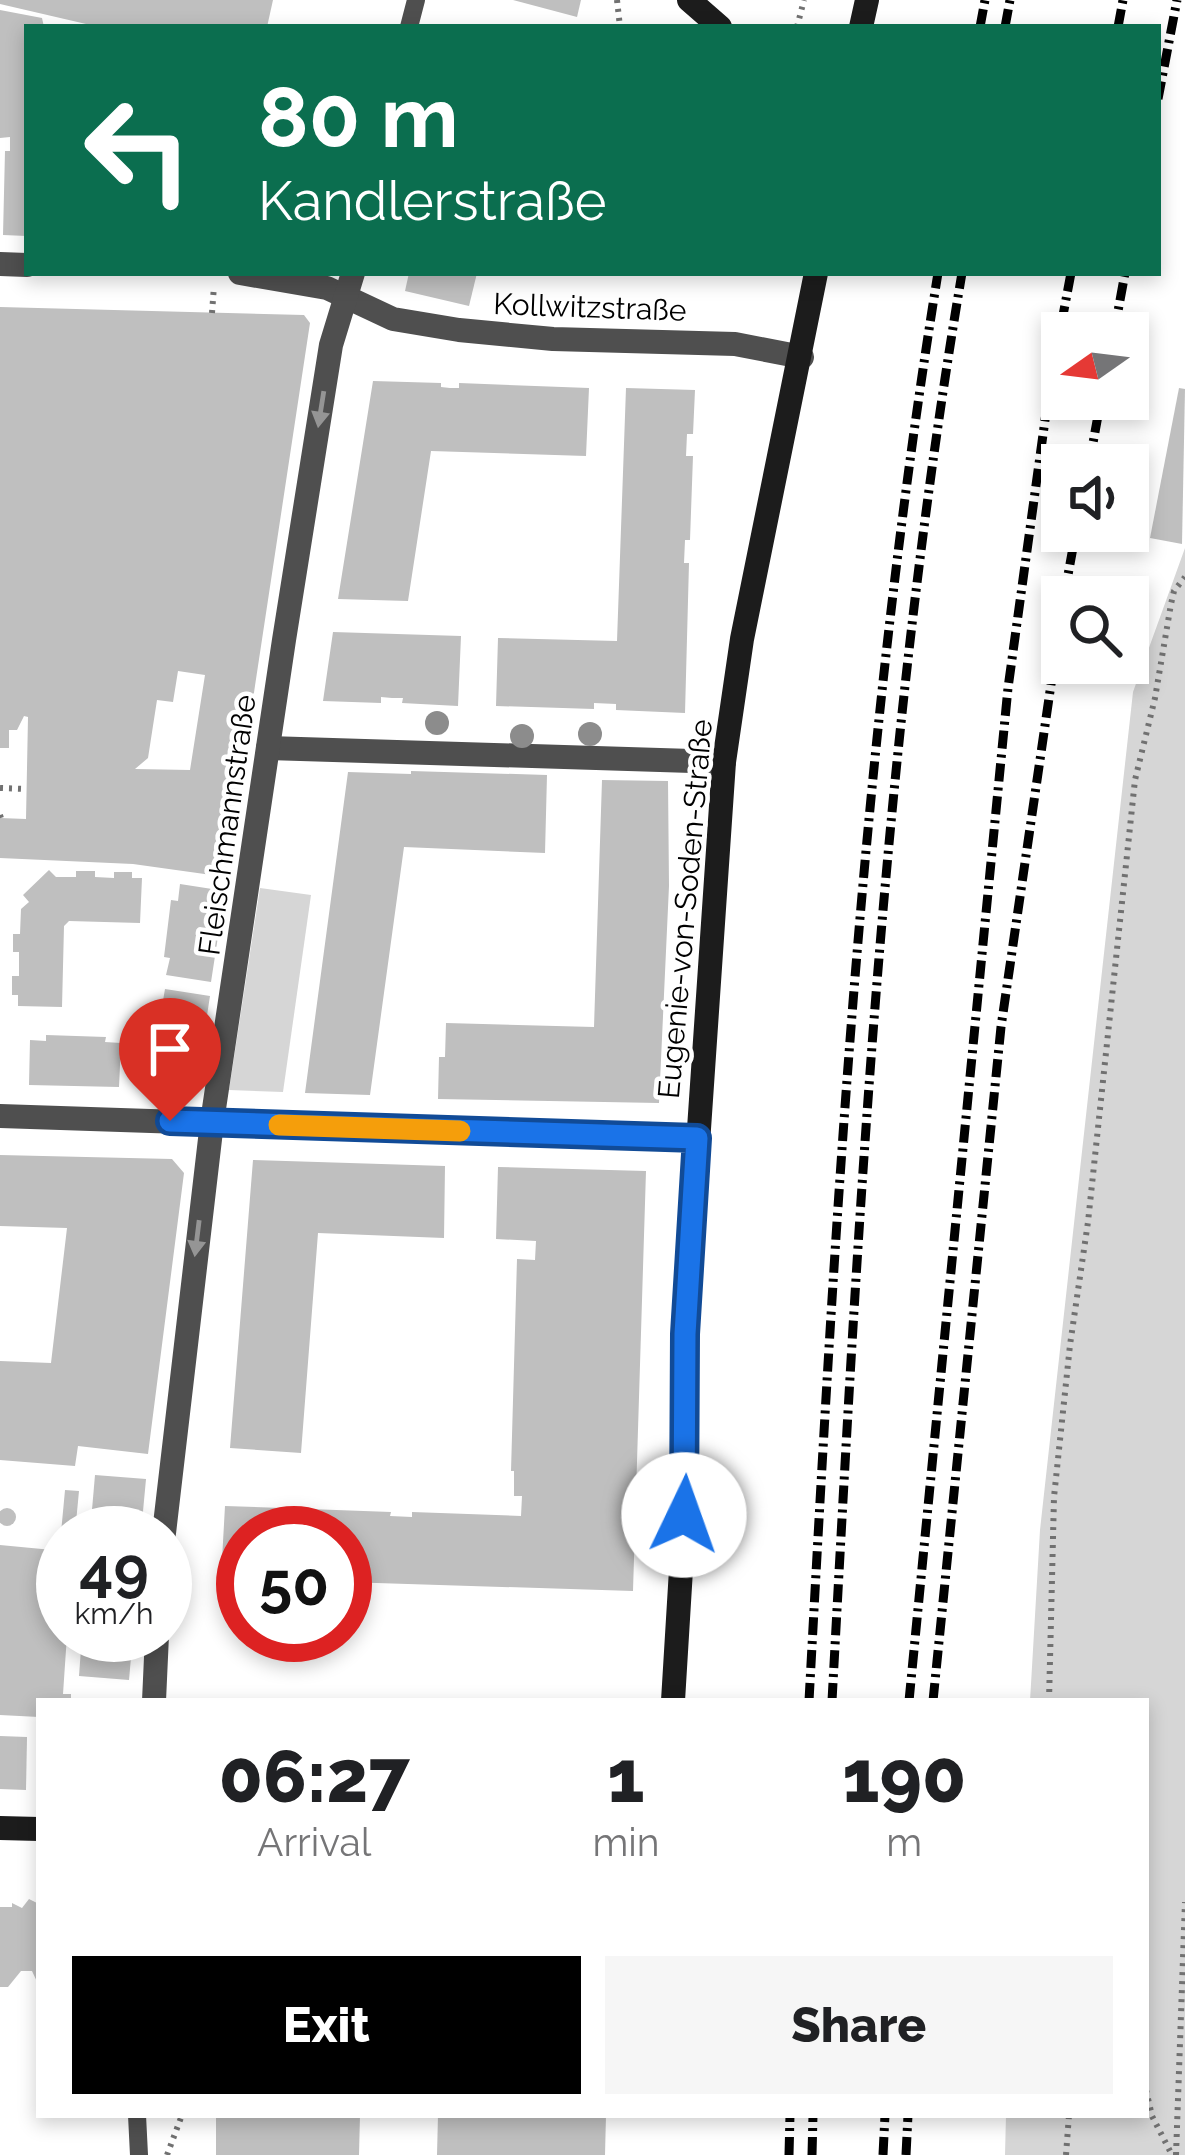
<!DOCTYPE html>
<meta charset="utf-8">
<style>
body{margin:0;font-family:Raleway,sans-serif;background:#f6f6f6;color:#202124;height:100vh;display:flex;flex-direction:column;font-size:45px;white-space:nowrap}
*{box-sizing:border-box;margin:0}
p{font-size:39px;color:#757577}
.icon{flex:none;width:66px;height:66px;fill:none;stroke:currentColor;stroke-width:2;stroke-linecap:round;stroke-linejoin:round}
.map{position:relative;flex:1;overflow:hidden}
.drawer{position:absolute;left:36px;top:1698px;width:1113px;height:420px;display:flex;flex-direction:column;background:#fff;border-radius:0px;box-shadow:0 6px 18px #0003}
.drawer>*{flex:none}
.hud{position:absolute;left:24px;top:24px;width:1137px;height:252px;border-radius:0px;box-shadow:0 6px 18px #0003;background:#0b6e4f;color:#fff;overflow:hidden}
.needle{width:78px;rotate:256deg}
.buttons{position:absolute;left:1041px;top:312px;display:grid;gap:24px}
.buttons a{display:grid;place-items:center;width:108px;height:108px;border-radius:0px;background:#fff;box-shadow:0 6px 18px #0003;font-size:60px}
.speed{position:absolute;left:36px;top:1506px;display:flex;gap:24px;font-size:60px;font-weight:700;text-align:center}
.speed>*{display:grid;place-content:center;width:156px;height:156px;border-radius:50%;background:#fff;box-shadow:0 6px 18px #0003;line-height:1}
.speed small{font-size:30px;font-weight:400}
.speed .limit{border:18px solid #d22;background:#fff;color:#111}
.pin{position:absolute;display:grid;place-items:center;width:102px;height:102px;color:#fff;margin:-123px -51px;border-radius:50% 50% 50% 0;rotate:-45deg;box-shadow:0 0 12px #0007}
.pin .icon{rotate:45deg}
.me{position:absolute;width:132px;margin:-66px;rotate:3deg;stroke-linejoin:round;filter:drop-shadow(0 0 9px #0008)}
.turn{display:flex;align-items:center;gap:42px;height:252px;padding:0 36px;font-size:54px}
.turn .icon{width:156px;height:156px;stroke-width:2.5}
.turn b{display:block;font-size:84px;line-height:102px}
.eta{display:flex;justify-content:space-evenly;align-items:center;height:204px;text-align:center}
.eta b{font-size:72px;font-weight:800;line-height:84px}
.action{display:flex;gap:24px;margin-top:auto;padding:24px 36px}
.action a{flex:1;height:138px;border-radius:0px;background:#000;color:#fff;font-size:48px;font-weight:800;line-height:138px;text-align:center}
.action a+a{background:#f6f6f6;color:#202124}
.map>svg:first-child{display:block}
</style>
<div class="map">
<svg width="1185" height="2155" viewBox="0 0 1185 2155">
<rect width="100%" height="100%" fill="#fff"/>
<g fill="#d6d6d6">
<path d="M 1185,548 L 1185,2155 L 1005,2155 L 1006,2115 L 1146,2115 L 1146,1701 L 1030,1701 L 1040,1530 L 1133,692 Z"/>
<path d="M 260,888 L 311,895 L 283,1092 L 229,1090 Z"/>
</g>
<g fill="#bfbfbf" fill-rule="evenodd">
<path d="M 0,0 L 273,0 L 267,27 L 99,27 L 0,4 Z"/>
<path d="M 513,0 L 581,0 L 577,17 Z"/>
<path d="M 0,10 L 42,18 L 44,27 L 27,27 L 27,236 L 3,235 L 5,151 L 10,151 L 10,137 L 0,138 Z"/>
<path d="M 409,273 L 477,273 L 469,306 L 405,291 Z"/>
<path d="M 0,307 L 304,315 L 310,323 L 226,877 L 133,864 L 0,858 L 0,818 L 26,819 L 28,717 L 24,716 L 17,730 L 9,730 L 9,748 L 0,748 ZM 178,671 L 205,675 L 190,770 L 135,769 L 148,758 L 157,700 L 173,702 Z"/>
<path d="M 373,381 L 441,383 L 441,387 L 450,388 L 459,388 L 459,383 L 589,388 L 586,456 L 431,451 L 408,601 L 338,599 Z"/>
<path d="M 626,388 L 695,390 L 693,434 L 687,434 L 686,456 L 693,456 L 690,540 L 685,540 L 684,563 L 689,563 L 685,713 L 616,710 L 616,704 L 594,703 L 594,709 L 496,706 L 498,638 L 617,641 Z"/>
<path d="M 1179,388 L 1185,389 L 1182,544 L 1150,538 Z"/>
<path d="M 333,632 L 461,636 L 458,706 L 402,703 L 403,698 L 392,698 L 381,697 L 381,703 L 323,701 Z"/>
<path d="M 411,771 L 547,775 L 545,853 L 404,847 L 370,1095 L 305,1093 L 348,772 L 411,774 Z"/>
<path d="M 602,780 L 668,781 L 669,886 L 659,1103 L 438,1099 L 439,1057 L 445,1057 L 446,1023 L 594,1027 Z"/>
<path d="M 49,870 L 56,877 L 76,877 L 76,871 L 95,871 L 95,877 L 114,878 L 114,872 L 132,872 L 132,878 L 142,878 L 140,923 L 69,921 L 64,926 L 62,1007 L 18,1006 L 18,995 L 12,995 L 12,976 L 19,976 L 19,952 L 13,952 L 13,934 L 20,934 L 21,909 L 29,902 L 23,895 Z"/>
<path d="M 180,884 L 225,891 L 211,982 L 166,975 L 170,958 L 164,957 L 171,900 L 178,901 Z"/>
<path d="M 165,989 L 210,996 L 197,1080 L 186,1090 L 145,1088 L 146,1054 L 150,1054 L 155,1024 L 159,1024 Z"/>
<path d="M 46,1035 L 106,1037 L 105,1042 L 121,1043 L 119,1087 L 29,1085 L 30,1040 L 46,1041 Z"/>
<path d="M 0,1155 L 172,1159 L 184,1173 L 148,1454 L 78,1446 L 75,1466 L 0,1460 L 0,1361 L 51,1363 L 67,1228 L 0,1226 Z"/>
<path d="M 253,1160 L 445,1166 L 444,1238 L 318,1233 L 301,1453 L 230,1448 Z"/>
<path d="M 498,1167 L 646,1171 L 633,1591 L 345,1582 L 345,1533 L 243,1533 L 243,1579 L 221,1578 L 225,1506 L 391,1512 L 390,1516 L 412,1517 L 412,1512 L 521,1516 L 522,1496 L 514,1496 L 514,1471 L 511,1471 L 517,1259 L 535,1260 L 536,1241 L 496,1239 Z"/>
<path d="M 95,1475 L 146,1479 L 141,1533 L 90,1533 Z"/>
<path d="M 65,1490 L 79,1491 L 75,1533 L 61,1533 Z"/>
<circle cx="7" cy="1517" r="9"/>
<path d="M 0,1545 L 63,1551 L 63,1635 L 67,1635 L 63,1694 L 71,1694 L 71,1701 L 39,1701 L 39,1717 L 0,1715 Z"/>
<path d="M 82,1635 L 133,1635 L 129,1680 L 79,1676 Z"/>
<path d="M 0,1736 L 27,1737 L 26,1790 L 0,1789 Z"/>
<path d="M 29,1899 L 39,1904 L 39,1986 L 32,1971 L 21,1971 L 8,1987 L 0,1987 L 0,1907 L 12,1907 L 12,1903 L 22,1908 Z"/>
<path d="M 216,2115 L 360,2115 L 359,2155 L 216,2155 Z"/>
<path d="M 438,2115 L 606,2115 L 605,2155 L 437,2155 Z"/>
</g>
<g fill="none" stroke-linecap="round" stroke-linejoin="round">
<g stroke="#717171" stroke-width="6" stroke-dasharray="3 6" stroke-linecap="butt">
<path d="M 617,0 L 620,27"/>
<path d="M 797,27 L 804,0"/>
<path d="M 212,313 L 214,286"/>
<path d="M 0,788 L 26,789"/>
<path d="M 0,815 L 1,818"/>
<path d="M 1049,1701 L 1054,1497 L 1070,1345 L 1088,1222 L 1135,780 L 1155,698 L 1171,604 L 1174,591 L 1185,577"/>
<path d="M 1146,2090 L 1152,2116 L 1172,2155"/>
<path d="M 167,2155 L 182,2115"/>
<path d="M 1066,2155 L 1069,2115"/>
<path d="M 1176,2155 L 1185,1902"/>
</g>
<g stroke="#4f4f4f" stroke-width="18">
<path d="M 409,27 L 416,0"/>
<path d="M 137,2115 L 139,2155"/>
</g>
<path stroke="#4f4f4f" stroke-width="24" d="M 268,748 L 724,762"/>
<g stroke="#4f4f4f" stroke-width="24">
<path d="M 0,264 L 27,265"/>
<path d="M 240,273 L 327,288 L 393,319 L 459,330 L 553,339 L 735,344 L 802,357"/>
<path d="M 0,1116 L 697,1139"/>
<path d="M 164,1533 L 212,1122 L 284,640 L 331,345 L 353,273"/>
<path d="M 154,1701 L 157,1635"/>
</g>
<g stroke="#1c1c1c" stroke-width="24">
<path d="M 689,0 L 720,27"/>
<path d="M 861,27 L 867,0"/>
<path d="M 673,1701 L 687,1471 L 685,1334 L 724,762 L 742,639 L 816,273"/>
<path d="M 0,1828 L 39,1829"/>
</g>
<g stroke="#000" stroke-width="9" stroke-dasharray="18 6 3 6" stroke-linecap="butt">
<path d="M 980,27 L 985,0"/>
<path d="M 1005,27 L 1010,0"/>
<path d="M 1118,27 L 1123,0"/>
<path d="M 1158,99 L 1177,0"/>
<path d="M 1114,333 L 1125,273"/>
<path d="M 1089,465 L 1101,399"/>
<path d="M 1064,597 L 1076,531"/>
<path d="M 809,1701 C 835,1224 861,745 938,273"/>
<path d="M 832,1701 C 858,1225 882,744 962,273"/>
<path d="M 909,1701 L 1008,688 L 1050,384 L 1071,273"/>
<path d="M 933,1701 L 1001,1027 L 1062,609"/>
<path d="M 789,2155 L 790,2115"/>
<path d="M 812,2155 L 813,2115"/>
<path d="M 883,2155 L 885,2115"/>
<path d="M 906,2155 L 908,2115"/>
</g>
</g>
<g fill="#8c8c8c">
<circle cx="437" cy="723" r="12"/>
<circle cx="590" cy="734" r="12"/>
<circle cx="522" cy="736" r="12"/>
</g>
<defs><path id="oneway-solid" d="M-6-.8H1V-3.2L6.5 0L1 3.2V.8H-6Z" transform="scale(3)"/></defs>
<g fill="#959595">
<use href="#oneway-solid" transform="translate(321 409) rotate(99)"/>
<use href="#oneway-solid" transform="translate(197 1238) rotate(97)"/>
</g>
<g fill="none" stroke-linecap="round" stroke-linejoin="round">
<defs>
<path id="route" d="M 170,1121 L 697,1138 L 685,1334 L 684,1515"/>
</defs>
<use href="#route" stroke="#114b97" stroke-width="30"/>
<use href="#route" stroke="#1a73e8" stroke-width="21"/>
<path stroke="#f59e0b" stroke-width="21" d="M 279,1125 L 460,1131"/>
</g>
<g text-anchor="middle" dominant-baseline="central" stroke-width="9" stroke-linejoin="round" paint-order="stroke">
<g font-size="30" fill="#000" stroke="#fff">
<text transform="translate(590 307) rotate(2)">Kollwitzstraße</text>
<text transform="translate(227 825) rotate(-82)">Fleischmannstraße</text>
<text transform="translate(685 909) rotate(-85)">Eugenie-von-Soden-Straße</text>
</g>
</g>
</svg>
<div class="buttons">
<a><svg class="needle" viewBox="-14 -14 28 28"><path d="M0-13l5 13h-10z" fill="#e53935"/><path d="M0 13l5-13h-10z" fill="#757577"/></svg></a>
<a><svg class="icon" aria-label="sound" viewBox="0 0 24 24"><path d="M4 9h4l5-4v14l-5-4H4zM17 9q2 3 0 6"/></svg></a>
<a><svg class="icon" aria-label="search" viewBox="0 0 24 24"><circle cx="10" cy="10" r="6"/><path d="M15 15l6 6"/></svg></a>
</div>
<div class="speed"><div>49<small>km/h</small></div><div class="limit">50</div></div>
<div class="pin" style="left:170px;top:1121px;background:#d93025"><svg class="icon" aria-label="arrive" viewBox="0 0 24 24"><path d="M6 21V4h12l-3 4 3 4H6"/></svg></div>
<svg class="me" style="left:684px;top:1515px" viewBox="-20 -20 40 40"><circle r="19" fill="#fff"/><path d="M0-13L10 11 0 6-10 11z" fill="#1a73e8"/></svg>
<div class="hud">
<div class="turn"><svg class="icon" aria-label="left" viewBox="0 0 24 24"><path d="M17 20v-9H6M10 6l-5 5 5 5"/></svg><div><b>80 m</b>Kandlerstraße</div></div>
</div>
<section class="drawer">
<div class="eta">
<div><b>06:27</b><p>Arrival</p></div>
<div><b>1</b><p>min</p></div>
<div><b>190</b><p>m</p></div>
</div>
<div class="action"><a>Exit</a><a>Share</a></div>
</section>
</div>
